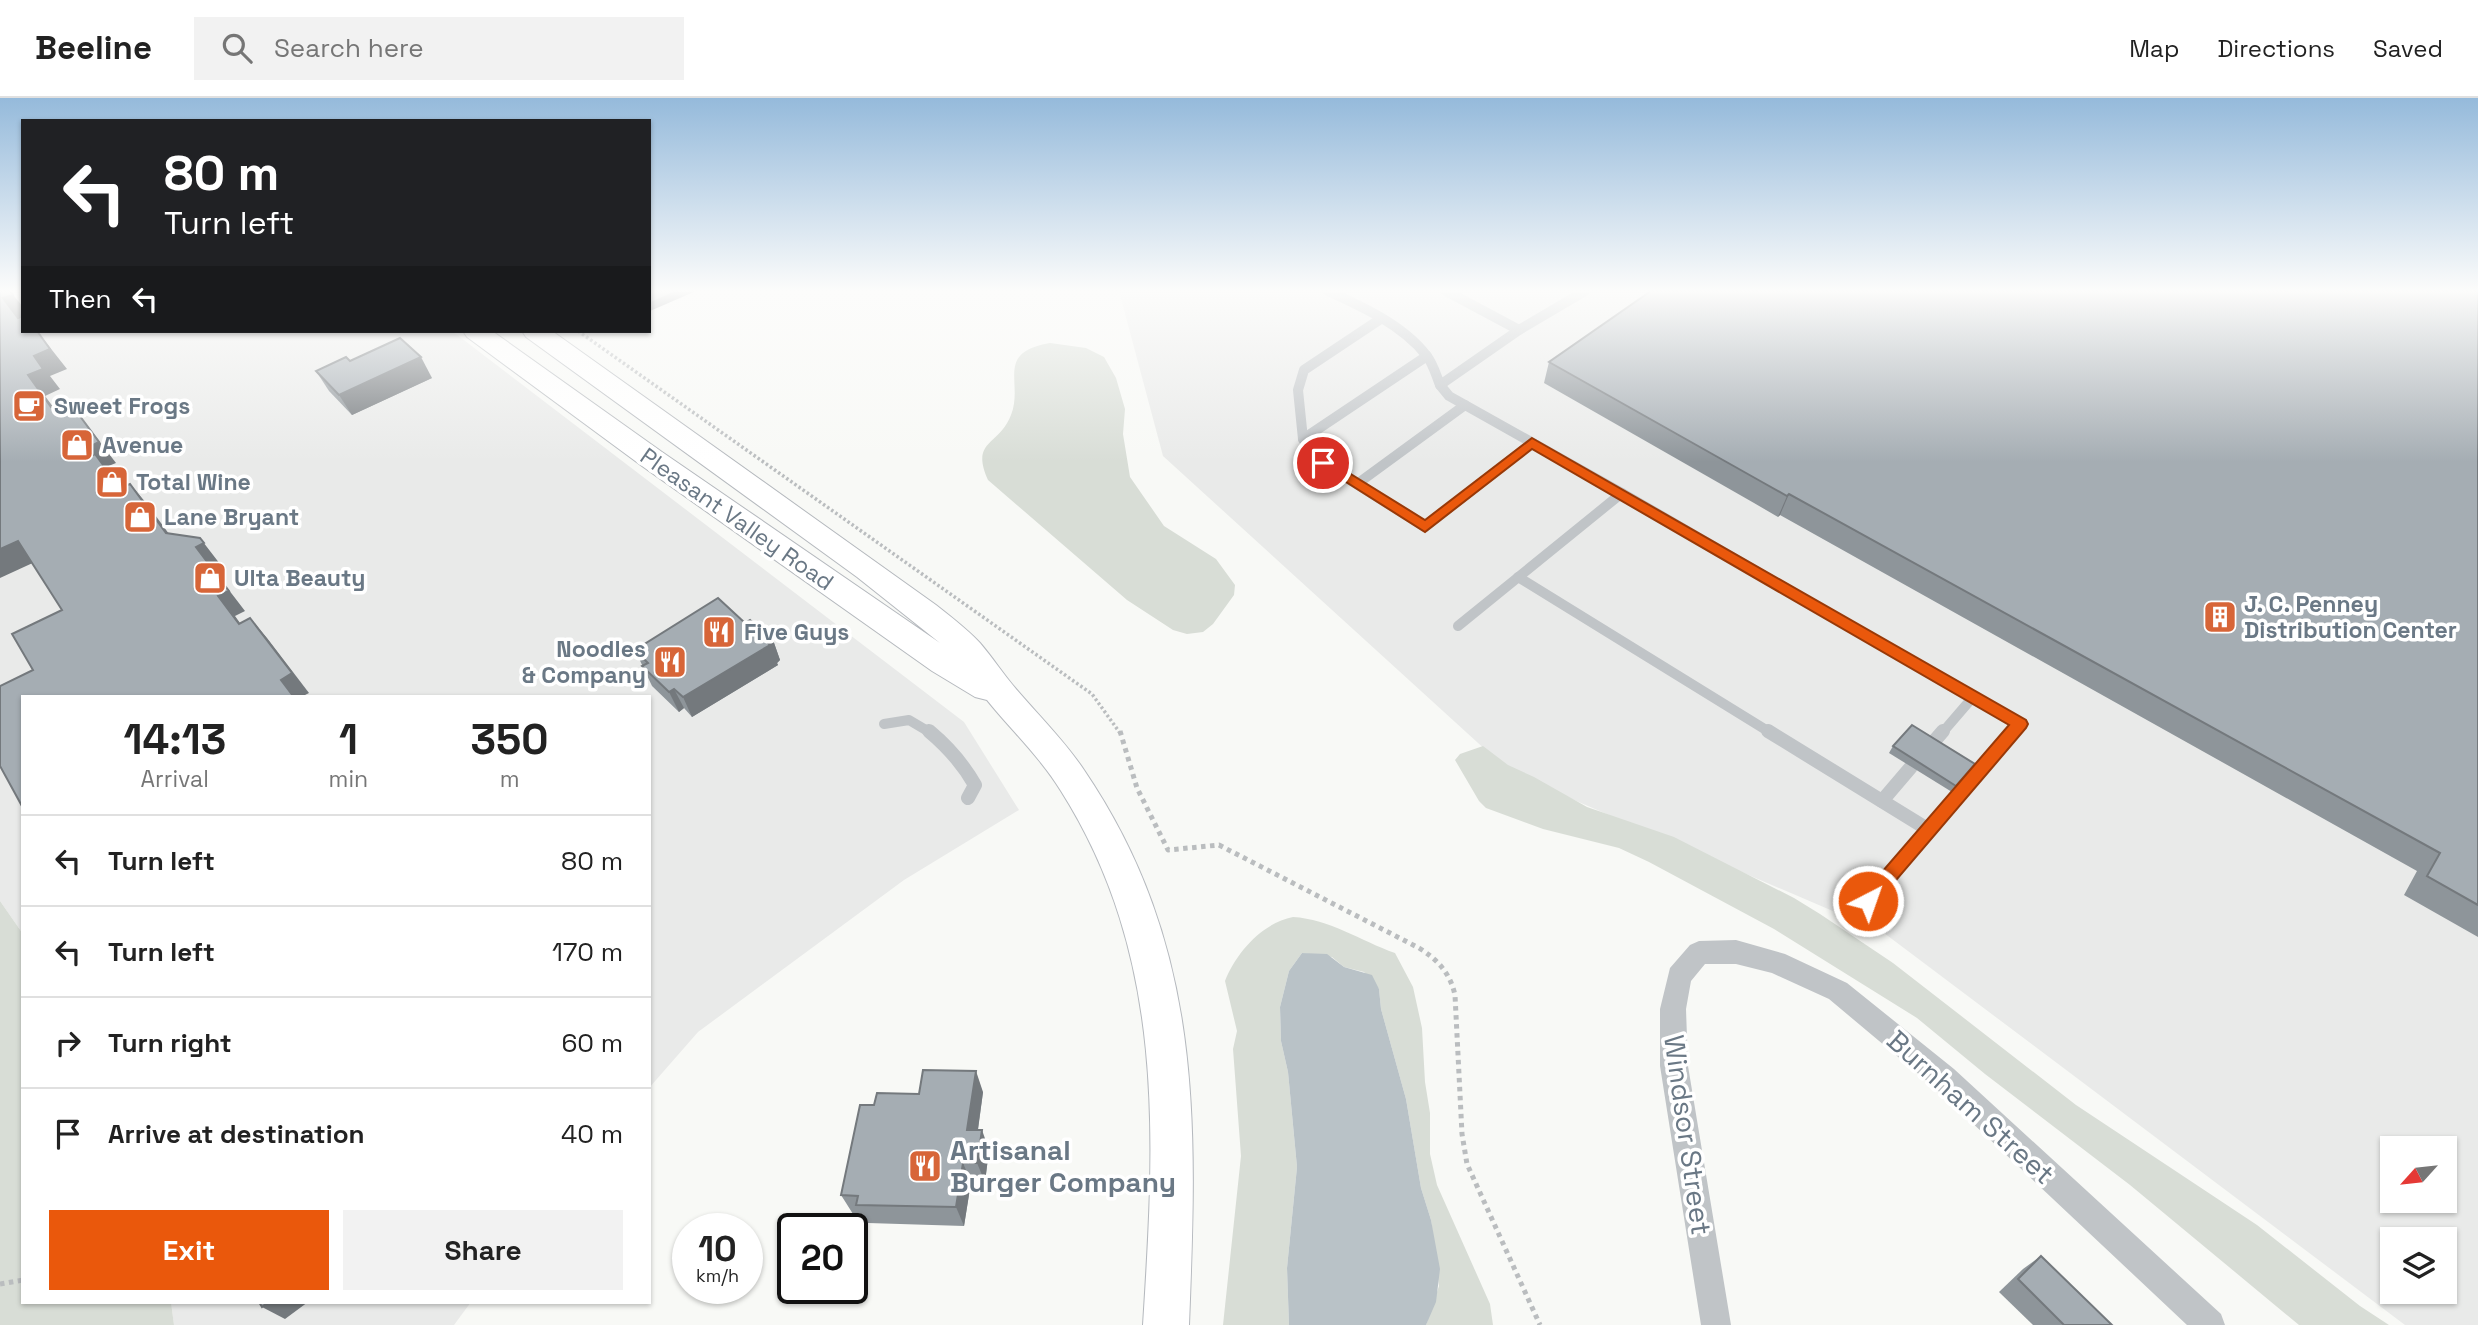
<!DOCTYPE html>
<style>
body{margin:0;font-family:"Space Grotesk",sans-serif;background:#f2f2f2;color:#222;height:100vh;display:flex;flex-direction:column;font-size:26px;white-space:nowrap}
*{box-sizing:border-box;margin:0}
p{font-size:23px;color:#767676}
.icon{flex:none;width:38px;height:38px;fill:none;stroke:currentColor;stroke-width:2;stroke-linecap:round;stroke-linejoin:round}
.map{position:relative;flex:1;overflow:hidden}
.details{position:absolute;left:21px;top:597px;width:630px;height:609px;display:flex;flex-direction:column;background:#fff;border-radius:0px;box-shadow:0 2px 5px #0004}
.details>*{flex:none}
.hud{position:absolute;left:21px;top:21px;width:630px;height:214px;border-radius:0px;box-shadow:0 2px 5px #0004;background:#202124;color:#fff;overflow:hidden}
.needle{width:46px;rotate:243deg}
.fabs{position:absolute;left:2380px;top:1038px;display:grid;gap:14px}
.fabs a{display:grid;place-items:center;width:77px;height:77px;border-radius:0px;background:#fff;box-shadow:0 2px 5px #0004;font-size:35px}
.speed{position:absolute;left:672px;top:1115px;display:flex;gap:14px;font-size:35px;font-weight:700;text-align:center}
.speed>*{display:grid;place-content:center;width:91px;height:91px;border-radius:50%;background:#fff;box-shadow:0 2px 5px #0004;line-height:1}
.speed small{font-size:18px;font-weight:400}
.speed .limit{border:4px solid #111;border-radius:10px;background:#fff;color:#111}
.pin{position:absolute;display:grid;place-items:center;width:60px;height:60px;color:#fff;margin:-30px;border:4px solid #fff;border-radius:50%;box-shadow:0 2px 7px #0007}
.me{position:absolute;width:77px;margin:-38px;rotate:41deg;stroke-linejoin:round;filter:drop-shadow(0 0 5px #0008)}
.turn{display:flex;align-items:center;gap:24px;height:147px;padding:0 28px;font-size:32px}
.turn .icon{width:91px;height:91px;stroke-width:2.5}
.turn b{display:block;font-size:49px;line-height:60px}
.then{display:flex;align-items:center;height:66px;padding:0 28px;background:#0003;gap:14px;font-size:26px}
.eta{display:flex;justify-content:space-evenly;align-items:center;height:119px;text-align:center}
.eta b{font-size:42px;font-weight:700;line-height:49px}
.cta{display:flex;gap:14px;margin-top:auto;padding:14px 28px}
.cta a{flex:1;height:80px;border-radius:0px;background:#ea580c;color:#fff;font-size:28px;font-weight:700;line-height:80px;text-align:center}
.cta a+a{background:#f2f2f2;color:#222}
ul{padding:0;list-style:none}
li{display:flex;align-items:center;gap:21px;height:91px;padding:0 28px;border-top:2px solid #e0e0e0}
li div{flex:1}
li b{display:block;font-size:26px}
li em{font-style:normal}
header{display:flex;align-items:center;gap:42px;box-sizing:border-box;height:98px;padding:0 35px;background:#fff;border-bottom:2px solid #e0e0e0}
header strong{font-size:33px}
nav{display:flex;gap:38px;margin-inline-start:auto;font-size:24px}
.search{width:490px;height:63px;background:#f2f2f2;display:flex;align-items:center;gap:18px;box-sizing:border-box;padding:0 24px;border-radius:0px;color:#767676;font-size:26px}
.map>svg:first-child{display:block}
</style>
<header>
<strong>Beeline</strong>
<div class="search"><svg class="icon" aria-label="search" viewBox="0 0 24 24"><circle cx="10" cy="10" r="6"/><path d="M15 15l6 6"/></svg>Search here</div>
<nav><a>Map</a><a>Directions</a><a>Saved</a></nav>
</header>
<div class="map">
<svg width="2478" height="1227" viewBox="0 0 2478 1227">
<rect width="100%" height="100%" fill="#f8f9f6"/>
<g fill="#e9eae9" fill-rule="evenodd">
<path d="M 0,193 L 23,193 L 23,233 L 452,233 L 964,624 L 1019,712 L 904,782 L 698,934 L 649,990 L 649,598 L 23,598 L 23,836 L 0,803 Z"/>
<path d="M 1119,193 L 2478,193 L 2478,1227 L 2405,1227 L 1884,835 L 1511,675 L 1163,358 ZM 2392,1050 L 2445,1050 L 2445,1102 L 2392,1102 ZM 2392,1141 L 2445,1141 L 2445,1194 L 2392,1194 Z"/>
<path d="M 171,1204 L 471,1204 L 454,1227 L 174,1227 Z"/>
</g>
<g fill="#d8ddd6">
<path d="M 1050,245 L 1086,250 L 1104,259 L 1116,280 L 1125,311 L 1123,336 L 1130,379 L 1164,428 L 1216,461 L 1235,487 L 1234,497 L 1213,526 L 1203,534 L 1187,536 L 1173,532 L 1127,502 L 988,382 C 970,342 999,348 1011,317 C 1024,284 994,255 1050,245 Z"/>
<path d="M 1483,648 L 1508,667 L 1534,679 L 1587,709 L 1674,739 L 1794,800 L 1820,816 L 1893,865 L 2076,1007 L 2257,1127 L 2360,1208 L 2389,1227 L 2299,1227 L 2130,1087 L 1985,976 L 1917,920 L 1774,831 L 1649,764 L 1619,750 L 1543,731 L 1486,710 L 1479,703 L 1455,662 L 1460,656 Z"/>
<path d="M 0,803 L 23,836 L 23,1204 L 171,1204 L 174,1227 L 0,1227 Z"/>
<path d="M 1293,819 C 1329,821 1361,843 1395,855 L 1413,889 L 1422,930 L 1425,984 L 1430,1015 L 1430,1056 L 1437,1087 L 1490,1206 L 1493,1227 L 1426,1227 L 1439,1188 L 1431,1122 L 1421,1090 L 1406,1001 L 1381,911 L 1379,891 L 1364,874 L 1344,869 L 1332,859 L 1302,855 L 1289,873 L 1280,909 L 1281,943 L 1288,974 L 1297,1069 L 1287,1170 L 1289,1227 L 1223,1227 L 1241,1058 L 1233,951 L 1237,933 L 1225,883 C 1236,855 1262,825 1293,819 Z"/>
</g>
<path fill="#b9c2c7" d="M 1302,855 L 1327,856 L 1344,869 L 1372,877 L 1379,891 L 1381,911 L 1406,1001 L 1421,1090 L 1431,1122 L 1440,1171 L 1436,1204 L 1426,1227 L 1289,1227 L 1287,1170 L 1297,1069 L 1288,974 L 1281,943 L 1280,909 L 1289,873 Z"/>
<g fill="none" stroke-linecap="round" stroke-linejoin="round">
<defs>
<path id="secondary" d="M 463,233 L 492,233 L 662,354 L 940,545 L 857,479 L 526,239 L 522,233 L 552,233 L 936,507 C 951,519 967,531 980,545 C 993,560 1003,576 1016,591 C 1039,618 1064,642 1084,672 C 1204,849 1197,1024 1189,1227 L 1143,1227 C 1155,1039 1166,859 1061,693 C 1040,659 1012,633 987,602 L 975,599 L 932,573 L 642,368 L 467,239 Z"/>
</defs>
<use href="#secondary" stroke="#b5b9be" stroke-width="2"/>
<path stroke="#babdbf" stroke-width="3.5" stroke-dasharray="2.5 2.5" stroke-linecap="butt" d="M 578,233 L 1092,596 L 1120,635"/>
<g stroke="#babdbf" stroke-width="5" stroke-dasharray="4.5 4.5" stroke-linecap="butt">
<path d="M 1120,633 L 1137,690 L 1168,752 L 1219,747 L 1419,850 C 1438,862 1450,875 1455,897 L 1462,1036 L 1467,1066 L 1540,1227"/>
<path d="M 0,1186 L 23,1182"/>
</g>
<g stroke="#c0c4c7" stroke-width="10">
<path d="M 1328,193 C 1361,208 1403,227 1426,257 C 1433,265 1436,277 1440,287 L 1519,232"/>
<path d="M 1446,193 L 1519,232 L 1585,193"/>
<path d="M 1379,222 L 1304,272 L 1298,292 L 1303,341 L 1323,365 L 1425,429 L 1532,345"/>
<path d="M 1440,287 L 1449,298 L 1622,395 L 1458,528"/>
<path d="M 1303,341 L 1427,258"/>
<path d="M 1357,386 L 1465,307"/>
<path d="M 1622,395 L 2020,626 L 2013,635"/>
<path d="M 1518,479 L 1771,635"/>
<path d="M 884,626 L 909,622 L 931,635"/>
<path d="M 1942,635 L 1973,599"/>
</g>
<g stroke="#c0c4c7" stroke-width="14">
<path d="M 929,633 C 947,648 963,666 975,687 L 968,700"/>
<path d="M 1768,633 L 1929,732"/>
<path d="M 1930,648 L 1943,633"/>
<path d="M 1882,703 L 1911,669"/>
<path d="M 1868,803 L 2014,633"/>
</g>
<path fill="#c0c4c7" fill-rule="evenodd" d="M 1736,842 L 1785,856 L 1847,885 L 1954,971 L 2221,1216 L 2225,1227 L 2187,1227 L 1934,989 L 1829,901 L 1772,875 L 1736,866 L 1705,866 L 1691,883 L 1686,911 L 1688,968 L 1731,1227 L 1701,1227 L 1660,968 L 1660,911 L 1670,870 L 1690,847 L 1699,843 Z"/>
<use href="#secondary" fill="#fff" fill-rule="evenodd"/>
</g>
<g fill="#8e959a">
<path d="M 2478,193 L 2478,839 L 2404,797 L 2417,773 L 1780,417 L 1778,419 L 1754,405 L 1544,285 L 1549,264 Z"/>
<path d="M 316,273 L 432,280 L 352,317 L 329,293 Z"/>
<path d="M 745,525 L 773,542 L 780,562 L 777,565 L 778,567 L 692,619 L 684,610 L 679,614 L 652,588 L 635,552 Z"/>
<path d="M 1893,648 L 1971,673 L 1952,694 L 1889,655 Z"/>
<path d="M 983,994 L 978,1032 L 989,1052 L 985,1084 L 971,1084 L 964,1128 L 868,1125 L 862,1116 L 853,1116 L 841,1097 L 874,1007 L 919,996 Z"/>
<path d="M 2041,1158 L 2112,1227 L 2033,1227 L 1999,1194 L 2023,1171 Z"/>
</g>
<g fill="#74797d">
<path d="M 10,193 L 23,209 L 23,226 L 3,200 Z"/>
<path d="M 678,193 L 696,193 L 650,213 L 649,206 Z"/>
<path d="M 37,233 L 67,271 L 50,278 L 60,291 L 45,298 L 68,329 L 51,309 L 28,277 Z"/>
<path d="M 421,259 L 432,280 L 352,317 L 339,297 Z"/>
<path d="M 68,302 L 116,365 L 106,369 L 131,403 L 130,414 L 107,385 L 83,352 Z"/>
<path d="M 130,386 L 147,406 L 183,455 L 166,435 Z"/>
<path d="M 1789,396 L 1780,417 L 1778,419 L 1787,398 Z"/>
<path d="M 200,440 L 220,466 L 212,470 L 245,513 L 235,518 L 255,546 L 218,498 L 196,449 Z"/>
<path d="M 18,443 L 37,463 L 0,480 L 0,451 Z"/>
<path d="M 250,520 L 267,540 L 309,595 L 303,598 L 293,598 L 281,582 Z"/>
<path d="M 773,542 L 780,562 L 777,565 L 778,567 L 692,619 L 683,599 Z"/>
<path d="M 674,591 L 684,610 L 679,614 L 669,594 Z"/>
<path d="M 976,973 L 983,994 L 975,1052 L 967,1032 Z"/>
<path d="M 982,1032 L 989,1052 L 985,1084 L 977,1065 Z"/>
<path d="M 963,1065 L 971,1084 L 964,1128 L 956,1109 Z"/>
<path d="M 268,1204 L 308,1204 L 285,1221 L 262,1209 Z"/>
</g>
<g fill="#a5adb3" stroke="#74797d" stroke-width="2">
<path d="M 0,193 L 10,193 L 13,197 L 3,200 L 18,220 L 23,218 L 23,233 L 37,233 L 50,251 L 34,258 L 43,271 L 28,277 L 51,309 L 68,302 L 99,344 L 83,352 L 88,359 L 95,356 L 114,382 L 107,385 L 113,393 L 130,386 L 166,435 L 200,440 L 204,445 L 196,449 L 229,493 L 218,498 L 239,526 L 250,520 L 292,575 L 281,582 L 293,598 L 23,598 L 23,710 L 0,668 L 0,588 L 33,572 L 12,536 L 62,512 L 18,443 L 0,451 Z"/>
<path d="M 649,193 L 678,193 L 649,206 Z"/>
<path d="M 1651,193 L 2478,193 L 2478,807 L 2427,778 L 2440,755 L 1789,396 L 1787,398 L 1762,384 L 1549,264 Z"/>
<path d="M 400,240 L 421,259 L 339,297 L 316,273 L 346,259 L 350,263 Z"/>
<path d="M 718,500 L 745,525 L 750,522 L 773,542 L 768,545 L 770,547 L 683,599 L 674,591 L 669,594 L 642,568 L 648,565 L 635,552 Z"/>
<path d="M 1912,627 L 1975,666 L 1956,688 L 1893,648 Z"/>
<path d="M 923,972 L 976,973 L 967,1032 L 982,1032 L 977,1065 L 963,1065 L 956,1109 L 856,1107 L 858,1098 L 841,1097 L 860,1007 L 874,1007 L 877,995 L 919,996 Z"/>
<path d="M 2041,1158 L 2112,1227 L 2064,1227 L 2018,1181 Z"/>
<path d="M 259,1204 L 268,1204 L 262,1209 Z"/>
</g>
<linearGradient id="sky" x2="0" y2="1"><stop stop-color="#95badb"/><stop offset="0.53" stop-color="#fcfcfb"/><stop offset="1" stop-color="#fcfcfb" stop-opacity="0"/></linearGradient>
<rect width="2478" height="364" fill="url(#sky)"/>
<path fill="#ea580c" stroke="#983908" stroke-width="2" d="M 1532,340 L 2026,622 L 2028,626 L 2026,630 L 1874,808 L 1868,810 L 1862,808 L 1859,803 L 1862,797 L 2009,627 L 1532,351 L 1425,434 L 1316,365 L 1318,362 L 1328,362 L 1425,422 Z"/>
<defs>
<symbol id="cafe-square" viewBox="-11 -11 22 22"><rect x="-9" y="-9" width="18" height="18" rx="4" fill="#d76538" stroke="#fff"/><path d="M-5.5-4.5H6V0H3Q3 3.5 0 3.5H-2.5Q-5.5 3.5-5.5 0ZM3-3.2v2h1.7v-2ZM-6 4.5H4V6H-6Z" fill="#fff"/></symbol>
<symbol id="shop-square" viewBox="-11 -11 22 22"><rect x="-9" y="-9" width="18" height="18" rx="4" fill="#d76538" stroke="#fff"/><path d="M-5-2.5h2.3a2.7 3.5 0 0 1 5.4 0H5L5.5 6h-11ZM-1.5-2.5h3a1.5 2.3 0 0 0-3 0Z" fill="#fff"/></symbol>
<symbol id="building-square" viewBox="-11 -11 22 22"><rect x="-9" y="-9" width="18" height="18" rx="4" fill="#d76538" stroke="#fff"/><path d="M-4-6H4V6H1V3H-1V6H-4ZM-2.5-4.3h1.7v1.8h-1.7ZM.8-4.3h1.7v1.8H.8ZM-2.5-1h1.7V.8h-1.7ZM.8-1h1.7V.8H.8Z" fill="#fff"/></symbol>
<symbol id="restaurant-square" viewBox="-11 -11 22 22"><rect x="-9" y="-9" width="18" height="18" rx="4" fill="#d76538" stroke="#fff"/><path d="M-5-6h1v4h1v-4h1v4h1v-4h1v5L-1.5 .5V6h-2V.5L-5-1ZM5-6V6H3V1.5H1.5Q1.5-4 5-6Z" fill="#fff"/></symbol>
</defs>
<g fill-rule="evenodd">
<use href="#cafe-square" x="10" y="289" width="38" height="38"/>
<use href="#shop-square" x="58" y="328" width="38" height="38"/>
<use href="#shop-square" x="93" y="365" width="38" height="38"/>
<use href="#shop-square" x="121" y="400" width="38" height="38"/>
<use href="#shop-square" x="191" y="461" width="38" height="38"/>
<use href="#building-square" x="2201" y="500" width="38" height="38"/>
<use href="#restaurant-square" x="700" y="515" width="38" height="38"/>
<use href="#restaurant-square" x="651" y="545" width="38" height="38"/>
<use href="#restaurant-square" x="906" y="1049" width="38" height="38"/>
</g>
<g text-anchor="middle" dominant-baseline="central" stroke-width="7" stroke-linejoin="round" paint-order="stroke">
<g font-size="23" font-weight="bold" fill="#6a7885" stroke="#fff" text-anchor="start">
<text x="54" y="308">Sweet Frogs</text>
<text x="102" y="347">Avenue</text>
<text x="136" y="384">Total Wine</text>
<text x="164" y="419">Lane Bryant</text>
<text x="234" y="480">Ulta Beauty</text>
<text x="2244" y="506">J. C. Penney<tspan x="2244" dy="26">Distribution Center</tspan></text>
<text x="744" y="534">Five Guys</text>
<text x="646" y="551" text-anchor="end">Noodles<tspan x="646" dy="26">&amp; Company</tspan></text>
</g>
<g font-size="23" fill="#6a7885" stroke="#fff">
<text transform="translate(737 421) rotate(35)">Pleasant Valley Road</text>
</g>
<g font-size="28" fill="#6a7885" stroke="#fff">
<text transform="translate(1971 1009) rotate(42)">Burnham Street</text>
<text transform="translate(1688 1037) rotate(82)">Windsor Street</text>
</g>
<g font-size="28" font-weight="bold" fill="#6a7885" stroke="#fff" text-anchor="start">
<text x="950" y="1052">Artisanal<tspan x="950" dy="32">Burger Company</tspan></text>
</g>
</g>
</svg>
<div class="fabs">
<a><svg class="needle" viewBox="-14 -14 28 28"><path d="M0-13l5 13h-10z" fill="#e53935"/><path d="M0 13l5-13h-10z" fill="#767676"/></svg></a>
<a><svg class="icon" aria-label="layers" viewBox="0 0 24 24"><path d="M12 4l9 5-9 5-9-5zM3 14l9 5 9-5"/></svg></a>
</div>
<div class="speed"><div>10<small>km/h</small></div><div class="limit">20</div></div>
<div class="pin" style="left:1323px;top:365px;background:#d93025"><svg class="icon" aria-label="arrive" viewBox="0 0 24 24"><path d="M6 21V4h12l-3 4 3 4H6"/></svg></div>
<svg class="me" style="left:1868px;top:803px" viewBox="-20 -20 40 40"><circle r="17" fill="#ea580c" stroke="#fff" stroke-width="3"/><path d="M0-11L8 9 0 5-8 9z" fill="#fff"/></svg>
<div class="hud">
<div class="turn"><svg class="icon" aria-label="left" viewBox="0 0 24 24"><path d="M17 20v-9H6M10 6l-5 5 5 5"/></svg><div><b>80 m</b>Turn left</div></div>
<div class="then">Then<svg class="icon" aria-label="left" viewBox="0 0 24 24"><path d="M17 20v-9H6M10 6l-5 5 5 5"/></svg></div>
</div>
<section class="details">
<div class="eta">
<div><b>14:13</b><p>Arrival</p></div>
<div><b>1</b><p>min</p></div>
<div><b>350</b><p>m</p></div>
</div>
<ul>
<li><svg class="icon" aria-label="left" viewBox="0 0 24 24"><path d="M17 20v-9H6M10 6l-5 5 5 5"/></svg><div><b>Turn left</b></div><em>80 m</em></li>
<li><svg class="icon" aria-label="left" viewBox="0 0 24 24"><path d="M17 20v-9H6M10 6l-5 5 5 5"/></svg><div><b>Turn left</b></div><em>170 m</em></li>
<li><svg class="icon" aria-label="right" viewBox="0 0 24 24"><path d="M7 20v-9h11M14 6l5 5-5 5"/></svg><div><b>Turn right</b></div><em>60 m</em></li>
<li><svg class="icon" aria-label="arrive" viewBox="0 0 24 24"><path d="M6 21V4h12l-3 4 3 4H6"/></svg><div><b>Arrive at destination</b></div><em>40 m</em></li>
</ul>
<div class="cta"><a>Exit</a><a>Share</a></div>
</section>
</div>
